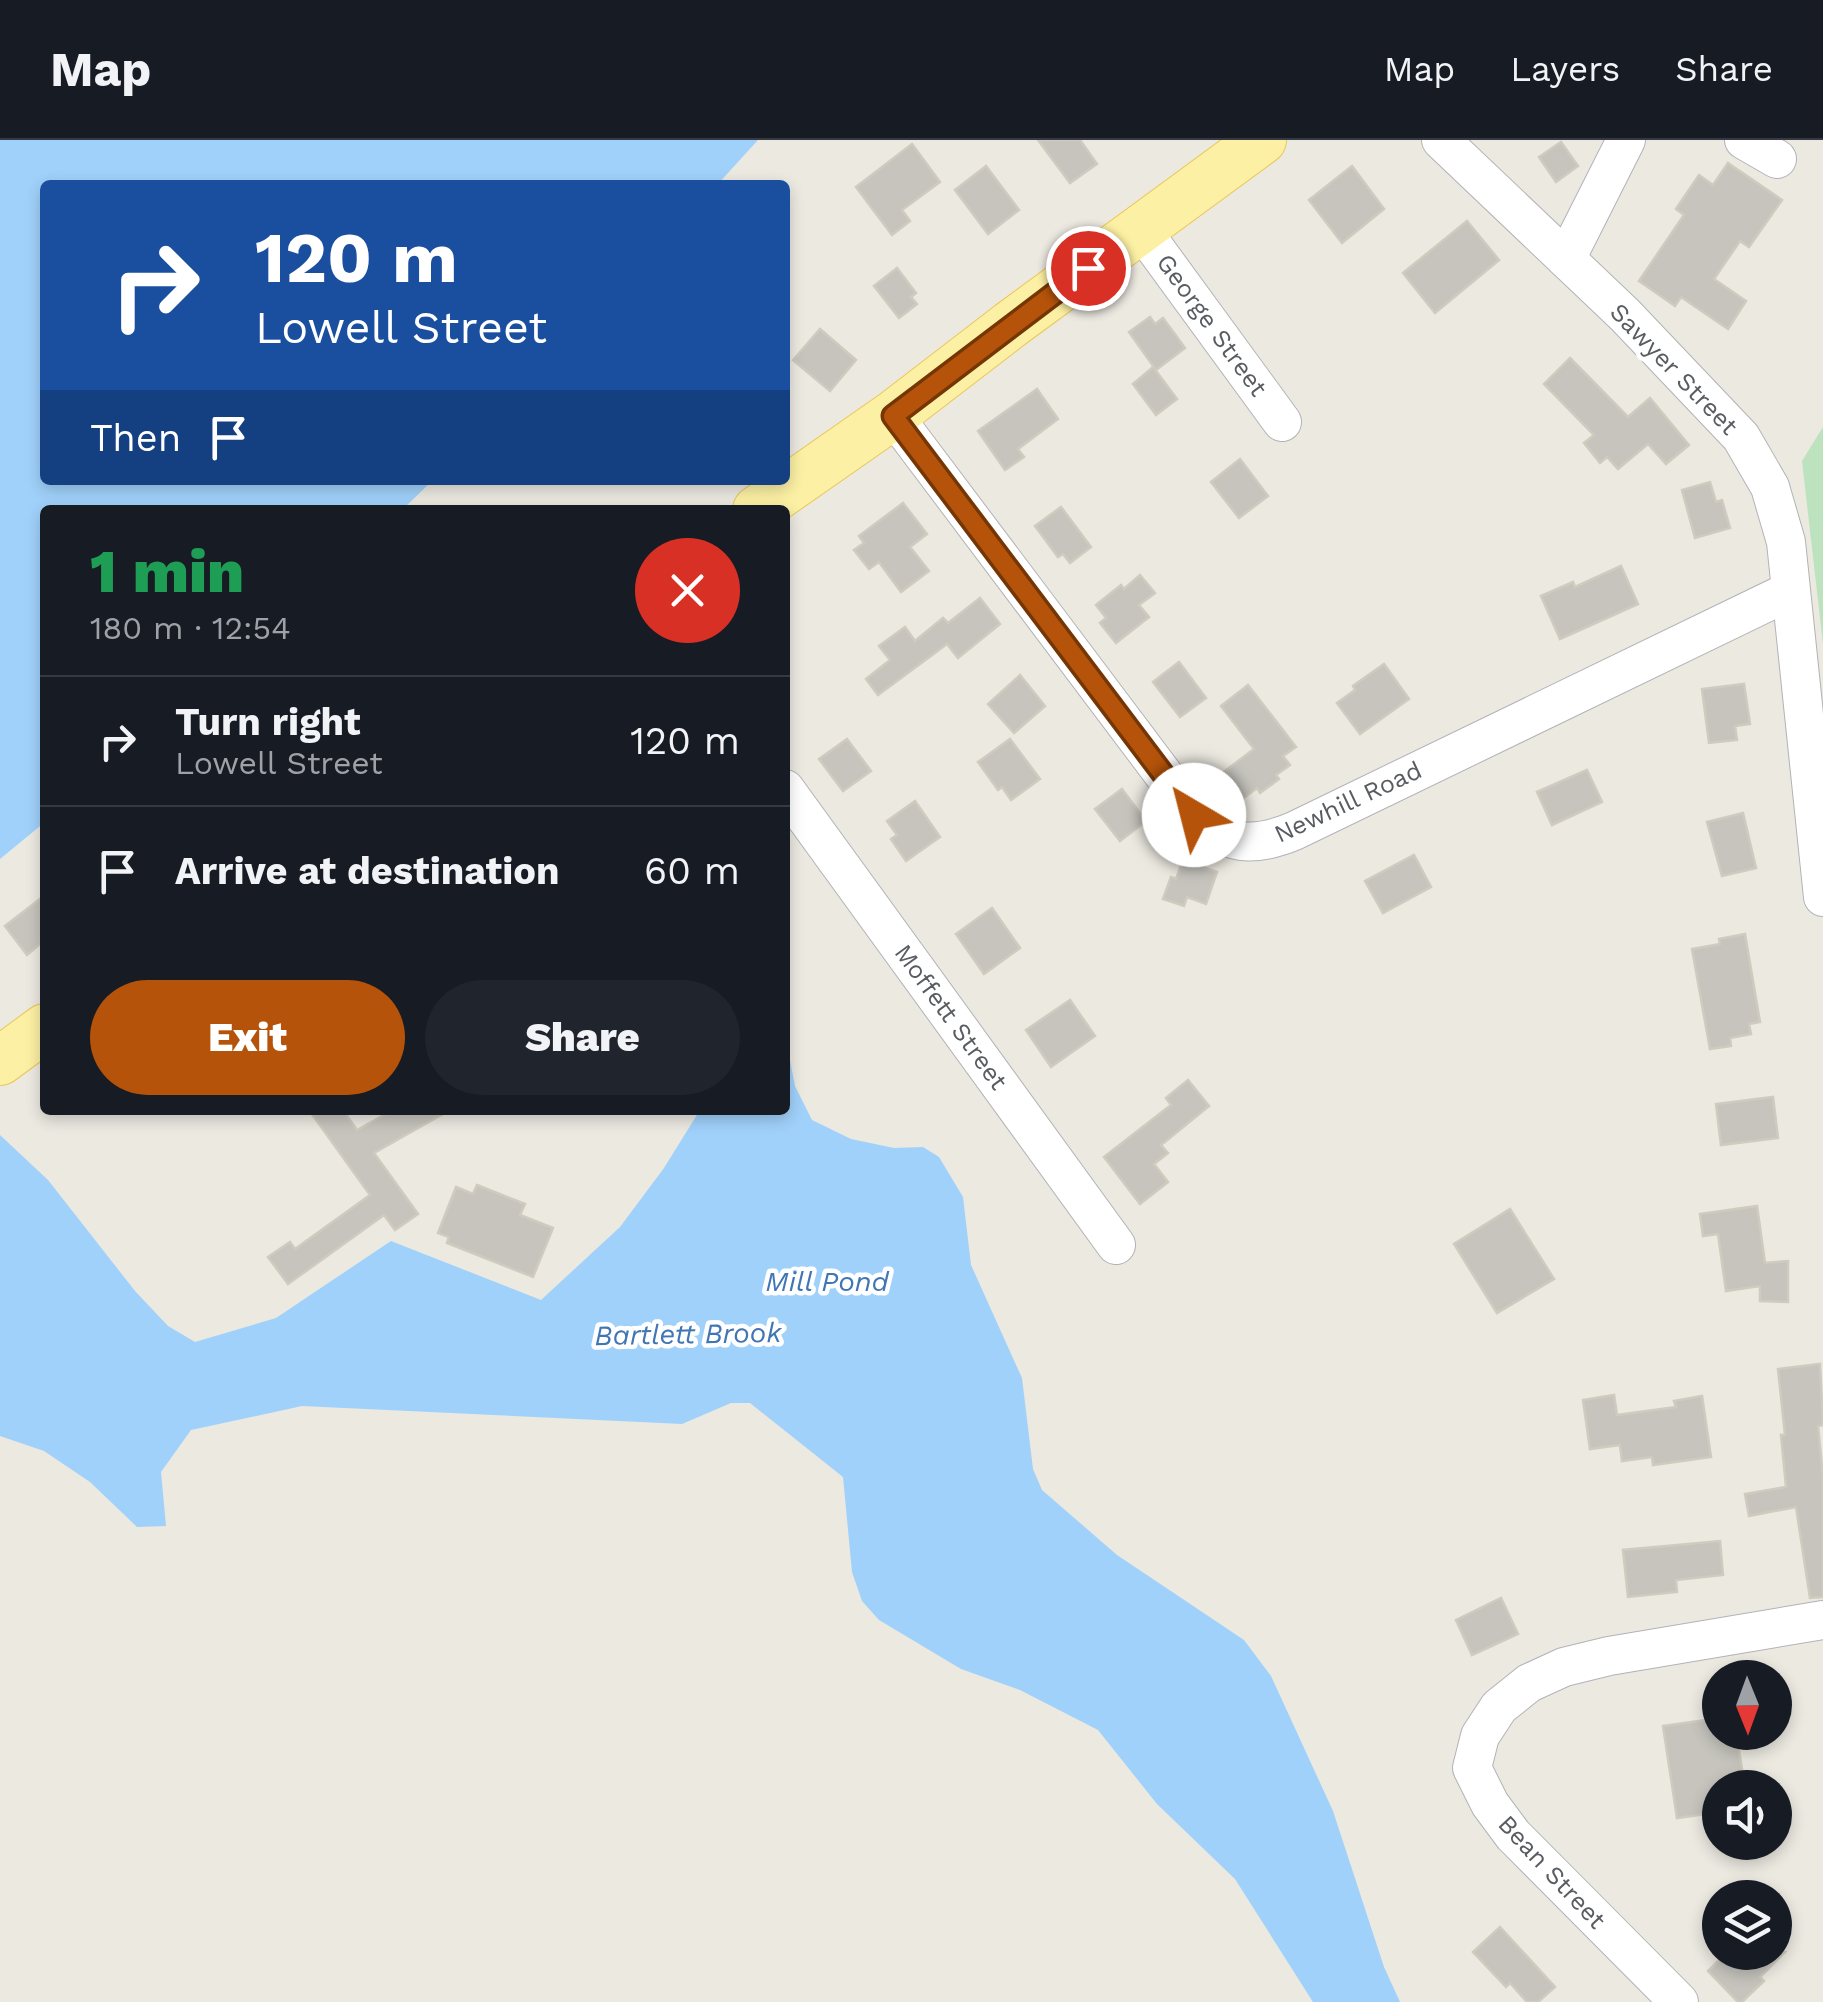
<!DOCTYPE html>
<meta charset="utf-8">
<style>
body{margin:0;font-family:"Work Sans",sans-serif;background:#20242c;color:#f1f3f6;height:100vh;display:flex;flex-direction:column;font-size:38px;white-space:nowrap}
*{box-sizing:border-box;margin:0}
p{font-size:32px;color:#9ea1a6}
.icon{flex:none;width:55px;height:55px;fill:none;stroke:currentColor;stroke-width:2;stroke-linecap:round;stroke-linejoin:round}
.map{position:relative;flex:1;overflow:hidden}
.panel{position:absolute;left:40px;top:365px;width:750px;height:610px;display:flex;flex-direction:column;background:#171b24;border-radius:10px;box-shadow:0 5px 15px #0003}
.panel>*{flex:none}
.hud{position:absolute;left:40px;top:40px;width:750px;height:305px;border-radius:10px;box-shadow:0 5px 15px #0003;background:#1a4fa0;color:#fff;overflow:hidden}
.needle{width:65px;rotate:179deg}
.controls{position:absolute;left:1702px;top:1520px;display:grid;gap:20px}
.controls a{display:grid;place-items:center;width:90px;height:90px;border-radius:50%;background:#171b24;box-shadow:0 5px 15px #0003;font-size:50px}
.pin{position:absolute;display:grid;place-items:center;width:85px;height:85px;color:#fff;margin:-42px;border:5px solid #fff;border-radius:50%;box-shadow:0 2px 10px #0007}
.me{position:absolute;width:110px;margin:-55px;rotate:323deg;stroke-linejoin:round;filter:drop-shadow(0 0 8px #0008)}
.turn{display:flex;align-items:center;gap:35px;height:210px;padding:0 50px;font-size:45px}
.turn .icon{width:130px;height:130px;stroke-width:2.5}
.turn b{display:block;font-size:70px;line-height:85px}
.then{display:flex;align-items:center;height:95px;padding:0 50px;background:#0003;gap:20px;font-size:38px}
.round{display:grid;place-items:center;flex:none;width:105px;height:105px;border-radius:52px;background:#20242c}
.headline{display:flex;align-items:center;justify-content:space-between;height:170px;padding:0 50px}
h1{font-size:60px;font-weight:800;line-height:75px;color:#1e9e55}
.button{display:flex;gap:20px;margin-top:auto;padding:20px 50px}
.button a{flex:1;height:115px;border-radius:60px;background:#b45309;color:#fff;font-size:40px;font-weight:800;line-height:115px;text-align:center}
.button a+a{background:#20242c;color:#f1f3f6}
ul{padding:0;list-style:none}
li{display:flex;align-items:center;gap:30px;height:130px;padding:0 50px;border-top:2px solid #363941}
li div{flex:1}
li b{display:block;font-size:38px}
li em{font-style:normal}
header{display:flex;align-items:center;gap:60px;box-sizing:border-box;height:140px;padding:0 50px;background:#171b24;border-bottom:2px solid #363941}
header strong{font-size:48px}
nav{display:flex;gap:55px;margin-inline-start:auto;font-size:35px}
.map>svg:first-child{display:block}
</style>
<header>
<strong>Map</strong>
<nav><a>Map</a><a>Layers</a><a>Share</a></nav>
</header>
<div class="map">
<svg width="1823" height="1862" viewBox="0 0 1823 1862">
<rect width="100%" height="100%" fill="#ebe9e0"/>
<path fill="#bce3be" d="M 1823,287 L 1823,504 L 1802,321 Z"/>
<g fill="#a0d1fb">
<path d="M 0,0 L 758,0 L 717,45 L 45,45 L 45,340 L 433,340 L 402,370 L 45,370 L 45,682 L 0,719 Z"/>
<path d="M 785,894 L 795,946 L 812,980 L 851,999 L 894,1008 L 923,1007 L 939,1017 L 963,1057 L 971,1125 L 1022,1238 L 1033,1329 L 1042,1350 L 1117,1415 L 1244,1500 L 1271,1536 L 1333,1671 L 1384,1827 L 1400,1862 L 1313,1862 L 1235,1739 L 1157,1664 L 1098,1590 L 1020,1550 L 961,1529 L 879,1480 L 862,1461 L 852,1432 L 843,1337 L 750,1263 L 731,1263 L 682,1284 L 302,1266 L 191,1290 L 161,1332 L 166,1386 L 137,1387 L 90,1342 L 44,1311 L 0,1296 L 0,995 L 48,1040 L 135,1151 L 168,1186 L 195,1202 L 276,1178 L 391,1101 L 541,1160 L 620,1087 L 664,1028 L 700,970 L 785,970 Z"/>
</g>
<g fill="#c6c4bd" stroke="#cfcbbf" stroke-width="2.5">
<path d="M 1038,0 L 1080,0 L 1097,24 L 1070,43 Z"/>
<path d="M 1561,2 L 1578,26 L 1556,42 L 1539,17 Z"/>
<path d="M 912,4 L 940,42 L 902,70 L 910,81 L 892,95 L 856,47 Z"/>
<path d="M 1728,23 L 1782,60 L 1749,107 L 1740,101 L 1714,139 L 1746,161 L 1728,189 L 1681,157 L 1675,166 L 1639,141 L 1684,75 L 1676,69 L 1699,35 L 1713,45 Z"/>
<path d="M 986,26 L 1019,70 L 988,94 L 955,50 Z"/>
<path d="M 1352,26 L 1384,69 L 1342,103 L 1309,60 Z"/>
<path d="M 1467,81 L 1499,120 L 1435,173 L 1403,133 Z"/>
<path d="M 897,128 L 916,153 L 911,157 L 917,164 L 899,178 L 874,146 Z"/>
<path d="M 1150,177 L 1155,184 L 1163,178 L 1185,208 L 1156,230 L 1129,192 Z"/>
<path d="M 820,189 L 856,220 L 830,251 L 793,220 Z"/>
<path d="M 1570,218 L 1628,277 L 1650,258 L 1689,305 L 1666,324 L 1648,304 L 1618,329 L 1607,317 L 1600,323 L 1584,303 L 1594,295 L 1544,244 Z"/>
<path d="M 1153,227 L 1177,259 L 1156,275 L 1133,244 Z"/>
<path d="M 1037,249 L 1058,279 L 1018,309 L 1024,317 L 1005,330 L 978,291 Z"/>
<path d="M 1240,319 L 1268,356 L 1239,378 L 1211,342 Z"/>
<path d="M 1710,342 L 1716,362 L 1722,360 L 1730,388 L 1695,398 L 1682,350 Z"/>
<path d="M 903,363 L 927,394 L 910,407 L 929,431 L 901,452 L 879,422 L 869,429 L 854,410 L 864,403 L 859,396 Z"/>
<path d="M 1061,367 L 1091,407 L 1070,423 L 1063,414 L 1058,417 L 1035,386 Z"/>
<path d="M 1621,426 L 1638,464 L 1560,499 L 1541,456 L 1573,442 L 1575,447 Z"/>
<path d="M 1140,435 L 1155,453 L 1139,465 L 1149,477 L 1116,503 L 1100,483 L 1106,478 L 1096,465 L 1121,445 L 1124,449 Z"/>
<path d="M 980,458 L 1000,484 L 958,518 L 947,504 L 878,555 L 866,539 L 890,520 L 879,506 L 905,487 L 915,501 L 943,478 L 948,483 Z"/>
<path d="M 1179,522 L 1206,558 L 1180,577 L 1153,542 Z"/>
<path d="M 1384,524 L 1409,559 L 1360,594 L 1337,563 L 1355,550 L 1353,546 Z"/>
<path d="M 1020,535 L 1045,566 L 1014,593 L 988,564 Z"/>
<path d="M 1744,544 L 1750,584 L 1735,586 L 1737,600 L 1709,603 L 1702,549 Z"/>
<path d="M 1248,545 L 1296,607 L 1283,616 L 1290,625 L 1276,635 L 1279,639 L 1260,653 L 1257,648 L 1241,660 L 1221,634 L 1254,609 L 1221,566 Z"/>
<path d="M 847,599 L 871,631 L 843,651 L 819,619 Z"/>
<path d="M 1010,599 L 1040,639 L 1011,660 L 1002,647 L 998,650 L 978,622 Z"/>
<path d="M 1587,630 L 1602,662 L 1552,685 L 1537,652 Z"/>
<path d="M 1122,649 L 1146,681 L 1120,701 L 1095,669 Z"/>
<path d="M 915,661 L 940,697 L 906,721 L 891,699 L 897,695 L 887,681 Z"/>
<path d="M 1743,673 L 1756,728 L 1722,736 L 1707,682 Z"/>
<path d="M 1414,715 L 1431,747 L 1383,773 L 1365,741 Z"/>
<path d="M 1183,720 L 1217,732 L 1206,764 L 1187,757 L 1184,766 L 1163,759 L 1171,737 L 1176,739 Z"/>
<path d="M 45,755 L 45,800 L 27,815 L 5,786 Z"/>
<path d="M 992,768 L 1020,808 L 984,834 L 956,794 Z"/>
<path d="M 1745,794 L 1760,882 L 1749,884 L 1751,894 L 1730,898 L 1731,906 L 1710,909 L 1692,809 L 1720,804 L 1719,799 Z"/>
<path d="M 1070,860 L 1095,896 L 1051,927 L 1026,890 Z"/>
<path d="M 1188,940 L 1209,966 L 1161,1005 L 1168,1013 L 1154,1024 L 1168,1042 L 1140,1064 L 1104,1017 L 1171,965 L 1166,958 Z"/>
<path d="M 1773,957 L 1778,998 L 1721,1005 L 1716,964 Z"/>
<path d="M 309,970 L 343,970 L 357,990 L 393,970 L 450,970 L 374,1013 L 418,1074 L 395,1090 L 384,1075 L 288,1144 L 268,1117 L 290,1102 L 295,1109 L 370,1055 Z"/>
<path d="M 477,1045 L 525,1064 L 520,1075 L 553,1088 L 533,1137 L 447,1103 L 449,1097 L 438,1093 L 456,1047 L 473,1054 Z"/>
<path d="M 1757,1066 L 1765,1123 L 1788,1121 L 1788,1162 L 1760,1161 L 1760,1146 L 1726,1151 L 1718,1094 L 1703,1096 L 1700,1074 Z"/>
<path d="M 1510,1069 L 1554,1139 L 1497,1173 L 1454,1104 Z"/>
<path d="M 1820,1224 L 1823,1285 L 1818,1286 L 1823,1337 L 1823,1457 L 1810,1458 L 1796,1367 L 1749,1376 L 1745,1354 L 1786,1347 L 1781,1295 L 1785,1295 L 1778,1229 Z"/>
<path d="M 1614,1255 L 1617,1275 L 1676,1267 L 1674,1261 L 1702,1256 L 1711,1317 L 1653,1325 L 1652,1317 L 1622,1321 L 1620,1305 L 1590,1309 L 1583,1260 Z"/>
<path d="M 1720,1401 L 1723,1435 L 1676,1440 L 1677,1452 L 1628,1457 L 1623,1410 Z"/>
<path d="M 1501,1458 L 1518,1494 L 1472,1515 L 1456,1480 Z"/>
<path d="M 1720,1578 L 1720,1592 L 1736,1592 L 1745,1648 L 1720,1648 L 1720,1672 L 1677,1678 L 1663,1586 Z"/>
<path d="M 1500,1787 L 1555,1847 L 1538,1862 L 1527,1862 L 1510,1843 L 1506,1847 L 1473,1812 Z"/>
<path d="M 1727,1812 L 1785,1812 L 1760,1837 L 1764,1841 L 1742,1862 L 1738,1862 L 1708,1831 Z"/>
</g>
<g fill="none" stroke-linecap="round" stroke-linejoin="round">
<defs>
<g id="minor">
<path d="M 1441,0 L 1625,175 L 1741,297 L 1770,347 L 1786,402 L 1823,757"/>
<path d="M 1744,0 L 1777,19"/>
<path d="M 1141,89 L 1282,282"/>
<path d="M 1566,119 L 1626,0"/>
<path d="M 893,275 L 1194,675 C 1227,706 1253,708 1294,691 L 1790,451"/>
<path d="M 785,649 L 1116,1105"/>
<path d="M 1679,1862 L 1513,1695 L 1490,1664 L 1472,1628 L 1480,1596 L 1499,1567 L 1529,1543 L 1564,1527 L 1609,1516 L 1823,1480"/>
</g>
<g id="major">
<path d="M 757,370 L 893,275 L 1010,185 L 1262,0"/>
<path d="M 0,921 L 45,888"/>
</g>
</defs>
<use href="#minor" stroke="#b1b3b7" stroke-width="40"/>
<use href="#major" stroke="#ebc759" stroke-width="50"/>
<use href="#minor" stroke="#fff" stroke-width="38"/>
<use href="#major" stroke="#fcf0a4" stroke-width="48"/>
</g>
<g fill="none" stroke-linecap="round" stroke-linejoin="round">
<defs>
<path id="route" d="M 1088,128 L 893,276 L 1194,675"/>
</defs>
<use href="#route" stroke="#753606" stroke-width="25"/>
<use href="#route" stroke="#b45309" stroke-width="18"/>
</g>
<g text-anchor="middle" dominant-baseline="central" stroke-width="9" stroke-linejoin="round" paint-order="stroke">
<g font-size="25" fill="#595c60" stroke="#fff">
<text transform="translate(1212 185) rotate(54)">George Street</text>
<text transform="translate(1674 229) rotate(46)">Sawyer Street</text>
<text transform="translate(1348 662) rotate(-25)">Newhill Road</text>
<text transform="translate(951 877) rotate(54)">Moffett Street</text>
<text transform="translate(1552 1732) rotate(47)">Bean Street</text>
</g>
<g font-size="28" font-style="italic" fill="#4176b4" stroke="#fff">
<text x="827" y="1141">Mill Pond</text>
<text transform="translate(688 1194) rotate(-1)">Bartlett Brook</text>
</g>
</g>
</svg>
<div class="controls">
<a><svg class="needle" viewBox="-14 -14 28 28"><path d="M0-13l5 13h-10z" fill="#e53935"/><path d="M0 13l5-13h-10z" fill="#9ea1a6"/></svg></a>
<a><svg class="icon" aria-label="sound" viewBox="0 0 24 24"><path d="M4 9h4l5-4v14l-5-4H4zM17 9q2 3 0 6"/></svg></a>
<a><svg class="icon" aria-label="layers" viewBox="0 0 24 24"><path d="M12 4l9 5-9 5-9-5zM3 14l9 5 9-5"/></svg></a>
</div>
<div class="pin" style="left:1088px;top:128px;background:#d93025"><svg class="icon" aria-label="arrive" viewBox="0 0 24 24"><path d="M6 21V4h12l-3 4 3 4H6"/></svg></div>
<svg class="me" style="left:1194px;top:675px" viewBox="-20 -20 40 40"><circle r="19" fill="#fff"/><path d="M0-13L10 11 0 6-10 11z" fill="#b45309"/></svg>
<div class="hud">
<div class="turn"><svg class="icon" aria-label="right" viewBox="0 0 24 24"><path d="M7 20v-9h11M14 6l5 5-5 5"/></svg><div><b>120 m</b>Lowell Street</div></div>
<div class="then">Then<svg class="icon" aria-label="arrive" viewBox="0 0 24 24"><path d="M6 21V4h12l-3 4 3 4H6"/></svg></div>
</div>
<section class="panel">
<div class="headline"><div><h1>1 min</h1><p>180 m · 12:54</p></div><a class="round" style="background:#d93025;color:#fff"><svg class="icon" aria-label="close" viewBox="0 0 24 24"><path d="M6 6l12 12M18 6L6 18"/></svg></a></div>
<ul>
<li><svg class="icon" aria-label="right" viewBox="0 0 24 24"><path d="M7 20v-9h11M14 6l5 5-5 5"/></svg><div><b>Turn right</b><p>Lowell Street</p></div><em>120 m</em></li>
<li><svg class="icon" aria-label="arrive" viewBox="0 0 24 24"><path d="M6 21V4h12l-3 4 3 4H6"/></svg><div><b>Arrive at destination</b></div><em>60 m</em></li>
</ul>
<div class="button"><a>Exit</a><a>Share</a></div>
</section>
</div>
